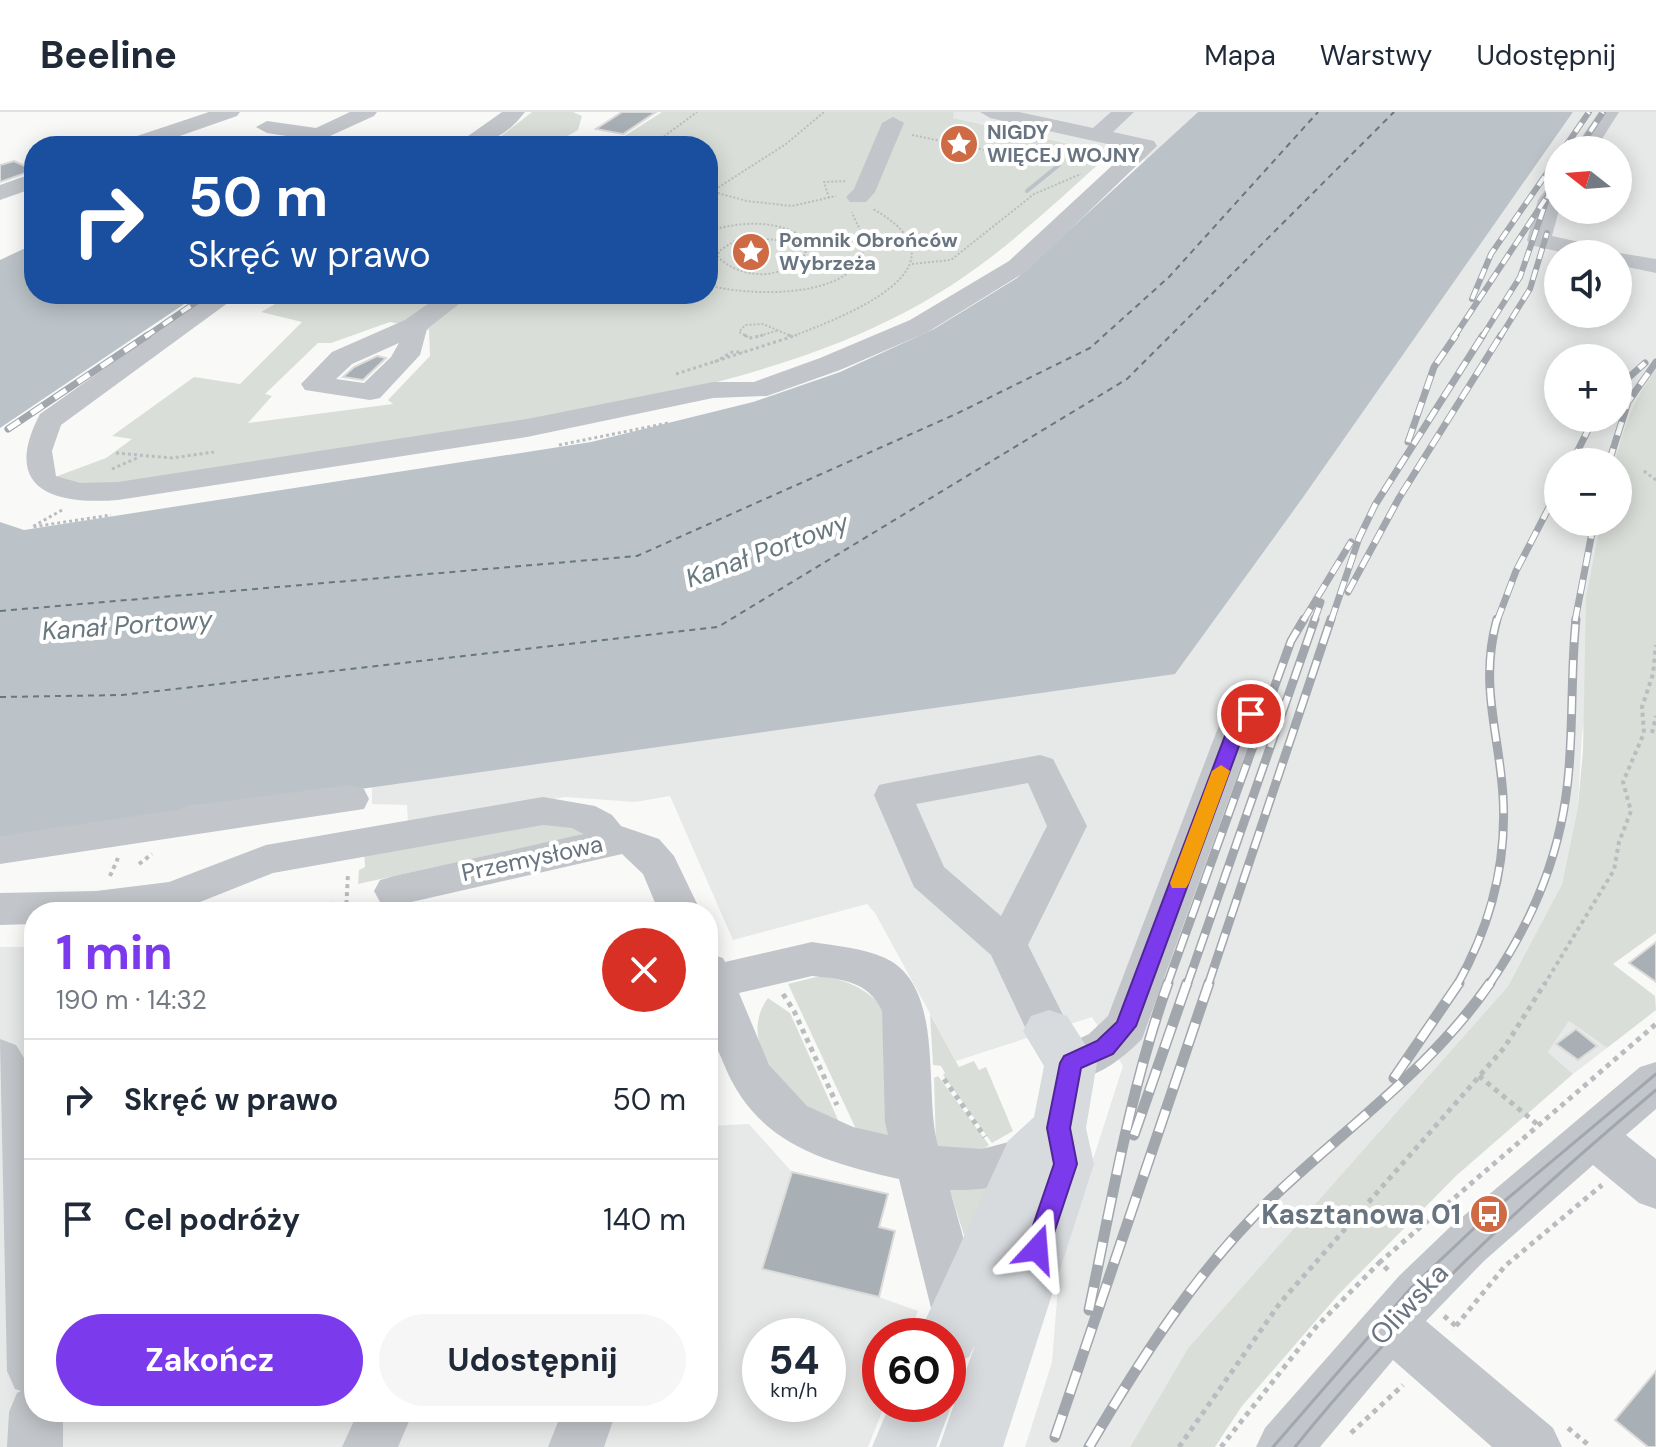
<!DOCTYPE html>
<html lang="pl">
<meta charset="utf-8">
<style>
body{margin:0;font-family:"DM Sans",sans-serif;background:#f6f6f7;color:#1f2937;height:100vh;display:flex;flex-direction:column;font-size:30px;white-space:nowrap}
*{box-sizing:border-box;margin:0}
p{font-size:26px;color:#747a83}
.icon{flex:none;width:44px;height:44px;fill:none;stroke:currentColor;stroke-width:2;stroke-linecap:round;stroke-linejoin:round}
.map{position:relative;flex:1;overflow:hidden}
.drawer{position:absolute;left:24px;top:790px;width:694px;height:520px;display:flex;flex-direction:column;background:#fff;border-radius:32px;box-shadow:0 4px 20px #0003}
.drawer>*{flex:none}
.banner{position:absolute;left:24px;top:24px;width:694px;height:168px;border-radius:32px;box-shadow:0 4px 20px #0003;background:#1a4fa0;color:#fff;overflow:hidden}
.needle{width:52px;rotate:287deg}
.buttons{position:absolute;left:1544px;top:24px;display:grid;gap:16px}
.buttons a{display:grid;place-items:center;width:88px;height:88px;border-radius:50%;background:#fff;box-shadow:0 4px 20px #0003;font-size:40px}
.speed{position:absolute;left:742px;top:1206px;display:flex;gap:16px;font-size:40px;font-weight:700;text-align:center}
.speed>*{display:grid;place-content:center;width:104px;height:104px;border-radius:50%;background:#fff;box-shadow:0 4px 20px #0003;line-height:1}
.speed small{font-size:20px;font-weight:400}
.speed .limit{border:12px solid #d22;background:#fff;color:#111}
.pin{position:absolute;display:grid;place-items:center;width:68px;height:68px;color:#fff;margin:-34px;border:4px solid #fff;border-radius:50%;box-shadow:0 2px 8px #0007}
.me{position:absolute;width:88px;margin:-44px;rotate:19deg;stroke-linejoin:round;filter:drop-shadow(0 0 6px #0008)}
.turn{display:flex;align-items:center;gap:28px;height:168px;padding:0 32px;font-size:36px}
.turn .icon{width:104px;height:104px;stroke-width:2.5}
.turn b{display:block;font-size:56px;line-height:68px}
.round{display:grid;place-items:center;flex:none;width:84px;height:84px;border-radius:42px;background:#f6f6f7}
.overview{display:flex;align-items:center;justify-content:space-between;height:136px;padding:0 32px}
h1{font-size:48px;font-weight:700;line-height:60px;color:#7c3aed}
.action{display:flex;gap:16px;margin-top:auto;padding:16px 32px}
.action a{flex:1;height:92px;border-radius:48px;background:#7c3aed;color:#fff;font-size:32px;font-weight:700;line-height:92px;text-align:center}
.action a+a{background:#f6f6f7;color:#1f2937}
ul{padding:0;list-style:none}
li{display:flex;align-items:center;gap:24px;height:120px;padding:0 32px;border-top:2px solid #e0e1e3}
li div{flex:1}
li b{display:block;font-size:30px}
li em{font-style:normal}
header{display:flex;align-items:center;gap:48px;box-sizing:border-box;height:112px;padding:0 40px;background:#fff;border-bottom:2px solid #e0e1e3}
header strong{font-size:38px}
nav{display:flex;gap:44px;margin-inline-start:auto;font-size:28px}
.map>svg:first-child{display:block}
</style>
<header>
<strong>Beeline</strong>
<nav><a>Mapa</a><a>Warstwy</a><a>Udostępnij</a></nav>
</header>
<div class="map">
<svg width="1656" height="1335" viewBox="0 0 1656 1335">
<rect width="100%" height="100%" fill="#f9faf8"/>
<g fill="#e7e9e8" fill-rule="evenodd">
<path d="M 954,0 L 1198,0 L 1146,48 L 952,6 Z"/>
<path d="M 1573,0 L 1656,0 L 1656,303 L 1618,350 L 1558,350 L 1558,410 L 1618,410 L 1582,622 L 1578,694 L 1562,772 L 1508,874 L 1188,1236 L 1130,1335 L 1025,1335 L 1052,1250 L 1060,1150 L 1123,954 L 1092,905 L 956,949 L 875,801 L 867,792 L 733,828 L 670,684 L 635,690 L 565,685 L 408,712 L 407,693 L 372,692 L 372,675 L 696,629 L 1304,384 ZM 1558,38 L 1618,38 L 1618,98 L 1558,98 ZM 1558,142 L 1618,142 L 1618,202 L 1558,202 ZM 1558,246 L 1618,246 L 1618,306 L 1558,306 Z"/>
<path d="M 0,835 L 34,835 L 34,1300 L 708,1300 L 708,1014 L 749,1012 L 792,1060 L 762,1157 L 879,1185 L 918,1199 L 909,1224 L 880,1224 L 880,1292 L 885,1292 L 868,1335 L 0,1335 ZM 760,1224 L 828,1224 L 828,1292 L 760,1292 Z"/>
<path d="M 1569,909 L 1607,936 L 1573,962 L 1548,940 Z"/>
</g>
<g fill="#daded8" fill-rule="evenodd">
<path d="M 532,0 L 573,0 L 582,4 L 578,18 C 553,33 530,40 501,30 L 500,25 Z"/>
<path d="M 662,0 L 954,0 L 953,6 L 1111,41 C 1049,96 995,150 922,191 C 816,251 696,277 578,301 C 418,332 255,352 94,376 L 55,365 L 106,346 L 132,327 L 112,324 L 194,265 L 240,272 L 302,210 L 261,200 L 293,182 L 708,182 L 708,34 L 609,34 ZM 390,210 L 429,218 L 430,244 L 388,288 L 393,292 L 248,311 L 272,284 L 265,282 L 318,231 L 331,231 Z"/>
<path d="M 1656,257 L 1656,821 L 1613,852 L 1655,884 L 1656,898 L 1607,936 L 1569,909 L 1548,940 L 1573,962 L 1457,1063 L 1338,1183 L 1242,1294 L 1215,1335 L 1130,1335 L 1188,1236 L 1508,874 L 1562,772 L 1578,694 L 1583,638 L 1586,484 L 1601,410 L 1618,410 L 1618,350 L 1615,350 C 1623,316 1635,285 1656,257 Z"/>
<path d="M 549,707 L 583,719 L 581,723 L 358,772 L 359,758 L 365,755 L 364,737 Z"/>
<path d="M 820,864 C 847,868 863,875 882,894 L 889,1026 L 856,1017 L 788,872 Z"/>
<path d="M 768,886 L 790,901 L 839,1010 C 830,1006 819,1003 810,997 C 776,974 739,925 768,886 Z"/>
<path d="M 930,902 L 959,955 L 974,949 L 979,958 L 986,955 L 1013,1019 L 992,1031 L 943,963 L 945,961 L 941,954 L 933,953 Z"/>
<path d="M 938,964 L 989,1033 L 973,1047 L 936,1036 L 934,966 Z"/>
<path d="M 946,1066 L 995,1070 L 967,1133 Z"/>
</g>
<g fill="#bbc3c8">
<path d="M 1198,0 L 1573,0 L 1304,384 L 1175,562 L 0,728 L 0,410 L 24,418 L 591,330 L 753,290 L 840,260 L 934,217 L 1017,166 Z"/>
<path d="M 34,132 L 34,182 L 199,182 L 0,316 L 0,148 Z"/>
</g>
<g fill="none" stroke-linecap="round" stroke-linejoin="round">
<path stroke="#bbc3c8" stroke-width="4" d="M 1027,79 L 1059,53"/>
<g stroke="#68787f" stroke-width="2" stroke-dasharray="6 5" stroke-linecap="butt">
<path d="M 0,499 L 637,444 L 956,302 L 1090,236 L 1169,165 L 1318,0"/>
<path d="M 0,585 L 122,583 L 718,515 L 1127,267 L 1394,0"/>
</g>
</g>
<g fill="#a8afb5" stroke="#dbdbda" stroke-width="2">
<path d="M 622,0 L 656,0 L 623,22 L 596,17 Z"/>
<path d="M 14,49 L 34,58 L 0,70 L 0,53 Z"/>
<path d="M 377,244 L 386,246 L 363,268 L 343,265 L 354,255 Z"/>
<path d="M 1656,830 L 1656,870 L 1629,851 Z"/>
<path d="M 1576,917 L 1597,934 L 1578,948 L 1556,932 Z"/>
<path d="M 792,1060 L 888,1082 L 879,1115 L 895,1119 L 879,1185 L 762,1157 Z"/>
<path d="M 1656,1259 L 1656,1335 L 1648,1335 L 1615,1308 Z"/>
</g>
<g fill="none" stroke-linecap="round" stroke-linejoin="round">
<g stroke="#babdc0" stroke-width="2" stroke-dasharray="2 2" stroke-linecap="butt">
<path d="M 912,23 L 1059,53"/>
<path d="M 651,34 L 697,0"/>
<path d="M 714,80 L 747,89 L 792,94 L 836,84"/>
<path d="M 708,82 L 786,32 L 824,0"/>
<path d="M 829,86 L 824,70 L 846,69"/>
<path d="M 708,119 C 740,110 772,107 802,124 L 802,131"/>
<path d="M 759,126 L 802,131 L 806,141 C 784,168 743,169 718,145 L 719,139 L 736,128 Z"/>
<path d="M 912,152 L 951,148 L 1034,82 L 1081,62"/>
<path d="M 708,173 C 745,184 856,189 864,135 C 866,123 855,111 852,100"/>
<path d="M 748,225 L 739,220 L 745,213 L 763,212 L 791,224"/>
<path d="M 756,225 L 779,218"/>
<path d="M 791,225 C 845,204 977,155 873,97"/>
</g>
<g stroke="#babdc0" stroke-width="3" stroke-dasharray="3 3" stroke-linecap="butt">
<path d="M 744,223 L 751,226 L 763,223"/>
<path d="M 788,223 L 791,224"/>
<path d="M 715,250 L 732,240 L 743,240"/>
<path d="M 676,262 L 797,223"/>
<path d="M 559,333 L 668,311"/>
<path d="M 116,341 L 172,346 L 214,340"/>
<path d="M 112,357 L 137,346"/>
<path d="M 1644,359 L 1656,368"/>
<path d="M 62,398 L 32,415 L 111,403"/>
</g>
<g stroke="#babdc0" stroke-width="4" stroke-dasharray="4 4" stroke-linecap="butt">
<path d="M 1652,621 L 1656,604"/>
<path d="M 139,752 L 152,742"/>
<path d="M 110,764 L 118,746"/>
<path d="M 332,800 L 333,790"/>
<path d="M 346,800 L 348,761"/>
<path d="M 1544,873 L 1614,758 L 1619,730 L 1631,699 L 1623,670 L 1644,621 L 1642,595 L 1653,562 L 1656,533"/>
</g>
<g stroke="#babdc0" stroke-width="5" stroke-dasharray="5 5" stroke-linecap="butt">
<path d="M 783,882 L 794,899 L 837,993"/>
<path d="M 1479,964 L 1537,1012"/>
<path d="M 944,967 L 985,1025"/>
<path d="M 1388,1158 L 1380,1150 L 1656,912"/>
<path d="M 1444,1204 L 1456,1214 L 1454,1218"/>
<path d="M 1456,1214 L 1505,1154 L 1602,1073"/>
<path d="M 1568,1316 L 1591,1335"/>
<path d="M 1351,1321 L 1403,1273"/>
<path d="M 1179,1335 L 1280,1191 L 1504,936 L 1545,871"/>
<path d="M 1221,1335 L 1316,1215 L 1380,1150"/>
</g>
<g fill="#c2c5c9" fill-rule="evenodd">
<path d="M 209,0 L 240,0 L 237,4 L 151,34 L 119,34 L 122,29 Z"/>
<path d="M 350,0 L 377,0 L 374,4 L 319,29 L 267,21 L 256,15 L 267,9 L 316,16 Z"/>
<path d="M 502,0 L 525,0 C 506,25 485,34 454,34 Z"/>
<path d="M 980,0 L 1019,0 L 1093,16 L 1111,0 L 1134,0 L 1113,20 L 1154,29 L 1157,34 L 1027,159 L 928,220 L 840,258 L 767,284 L 713,286 L 527,325 L 118,388 C 55,393 0,378 40,302 L 210,182 L 240,182 L 61,313 L 52,339 L 56,364 L 80,371 L 118,370 L 527,307 L 713,270 L 754,270 L 820,246 L 910,208 L 1009,149 L 1130,37 L 990,6 Z"/>
<path d="M 1599,0 L 1619,0 L 1595,38 L 1573,38 Z"/>
<path d="M 893,5 L 904,11 L 875,80 L 866,90 L 850,90 L 846,85 L 854,77 L 882,11 Z"/>
<path d="M 34,61 L 34,76 L 0,88 L 0,73 Z"/>
<path d="M 1558,70 L 1559,98 L 1552,124 L 1611,137 L 1613,140 L 1656,147 L 1656,161 L 1618,153 L 1618,142 L 1569,142 L 1530,133 L 1527,128 L 1538,88 L 1550,72 Z"/>
<path d="M 442,182 L 472,182 L 427,217 L 420,243 L 380,286 L 370,288 L 305,278 L 301,272 L 332,240 L 405,208 ZM 399,231 L 391,245 L 364,271 L 336,267 L 352,252 Z"/>
<path d="M 1251,590 L 1264,593 L 1269,602 L 1264,611 L 1255,615 L 1142,927 C 1120,949 1088,975 1055,964 L 1048,951 L 1055,938 L 1089,922 L 1108,904 L 1221,608 L 1226,599 Z"/>
<path d="M 1040,643 L 1053,647 L 1087,714 L 1028,833 L 1071,919 L 1065,932 L 1049,937 L 1033,932 L 991,843 L 914,775 L 874,683 L 879,673 L 893,670 ZM 1028,671 L 1047,714 L 1001,804 L 944,755 L 916,692 Z"/>
<path d="M 350,673 L 364,677 L 369,687 L 364,697 L 0,752 L 0,724 L 176,698 L 192,693 Z"/>
<path d="M 543,685 L 595,694 L 612,703 L 621,714 L 659,727 L 674,744 L 701,800 L 659,800 L 643,762 L 622,742 L 394,794 L 380,790 L 374,779 L 380,768 L 394,764 L 583,722 L 572,716 L 543,713 L 273,761 L 175,800 L 34,800 L 34,812 L 0,813 L 0,781 L 96,779 L 169,770 L 266,733 Z"/>
<path d="M 812,830 C 837,834 862,836 885,846 C 946,874 923,979 938,1034 L 982,1037 L 1028,1025 L 1045,1031 L 1052,1046 L 1045,1061 C 1013,1072 984,1079 950,1078 L 984,1200 L 976,1217 L 958,1224 L 940,1217 L 932,1200 L 899,1067 C 821,1049 755,1031 723,950 C 718,937 709,923 708,909 C 706,887 708,864 708,841 L 723,846 L 725,850 ZM 812,864 C 841,867 869,869 882,899 L 885,1010 L 888,1023 L 853,1015 L 807,994 L 769,953 L 739,881 Z"/>
<path d="M 0,927 L 16,933 L 34,962 L 34,1300 L 63,1300 L 63,1335 L 7,1335 L 9,1300 L 17,1281 L 21,1279 L 15,1277 L 7,1259 Z"/>
<path d="M 1656,950 L 1656,997 L 1626,1023 L 1656,1047 L 1656,1097 L 1639,1091 L 1593,1053 L 1484,1149 L 1426,1209 L 1553,1316 L 1562,1335 L 1492,1335 L 1393,1248 L 1320,1335 L 1256,1335 L 1265,1316 L 1399,1164 L 1448,1117 L 1640,955 Z"/>
<path d="M 358,1300 L 413,1300 L 398,1335 L 342,1335 Z"/>
<path d="M 562,1300 L 616,1300 L 604,1335 L 548,1335 Z"/>
</g>
<g fill="#d8dbde" fill-rule="evenodd">
<path d="M 1049,898 L 1067,904 L 1097,951 L 1086,1016 L 1094,1052 L 1003,1335 L 939,1335 L 975,1233 L 969,1245 L 948,1254 L 948,1224 L 918,1224 L 1008,1029 L 1034,1005 L 1044,954 L 1023,919 L 1031,904 Z"/>
<path d="M 948,1282 L 952,1292 L 936,1335 L 872,1335 L 890,1292 L 948,1292 Z"/>
</g>
<g stroke="#a2a7ad" stroke-width="3">
<path d="M 1273,1335 L 1411,1176 L 1489,1102 L 1656,962"/>
<path d="M 1295,1335 C 1402,1202 1525,1088 1656,978"/>
</g>
<defs>
<g id="rail-far3">
<path d="M 1563,38 L 1589,0"/>
<path d="M 1578,38 L 1603,0"/>
<path d="M 1472,187 L 1491,142 L 1558,45"/>
<path d="M 145,225 L 208,182"/>
<path d="M 1454,225 L 1558,68"/>
<path d="M 1482,225 L 1520,165 L 1549,81"/>
<path d="M 1500,225 L 1530,177 L 1547,121"/>
</g>
<g id="rail-far2">
<path d="M 1618,275 L 1645,251"/>
<path d="M 8,317 L 148,223"/>
<path d="M 1408,330 L 1434,255 L 1456,223"/>
<path d="M 1572,350 L 1594,306"/>
<path d="M 1609,350 L 1628,290 L 1656,250"/>
<path d="M 1348,480 L 1399,386 L 1501,223"/>
<path d="M 1303,509 L 1351,430"/>
<path d="M 1314,509 L 1321,490"/>
<path d="M 1331,509 L 1359,426 L 1375,393 L 1483,223"/>
<path d="M 1497,509 L 1516,459 L 1558,378"/>
<path d="M 1575,509 L 1594,410"/>
</g>
<g id="rail-far1">
<path d="M 1167,873 L 1291,529 L 1304,507"/>
<path d="M 1187,873 L 1315,507"/>
<path d="M 1208,873 L 1331,507"/>
<path d="M 1457,873 C 1490,815 1507,750 1503,684 C 1499,620 1479,573 1497,507"/>
<path d="M 1489,873 C 1535,806 1563,737 1569,656 C 1573,606 1571,557 1576,507"/>
</g>
<g id="rail">
<path d="M 1394,966 L 1459,871"/>
<path d="M 1134,1023 L 1187,871"/>
<path d="M 1089,1198 C 1112,1088 1130,977 1168,871"/>
<path d="M 1055,1325 L 1209,871"/>
<path d="M 1089,1335 C 1140,1248 1196,1160 1269,1089 C 1344,1017 1430,958 1490,871"/>
</g>
</defs>
<use href="#rail-far3" stroke="#a2a7ad" stroke-width="6"/>
<use href="#rail-far2" stroke="#a2a7ad" stroke-width="7"/>
<use href="#rail-far1" stroke="#a2a7ad" stroke-width="9"/>
<use href="#rail" stroke="#a2a7ad" stroke-width="11"/>
<use href="#rail-far3" stroke="#fff" stroke-width="4" stroke-dasharray="11" stroke-linecap="butt"/>
<use href="#rail-far2" stroke="#fff" stroke-width="5" stroke-dasharray="14" stroke-linecap="butt"/>
<use href="#rail-far1" stroke="#fff" stroke-width="6" stroke-dasharray="18" stroke-linecap="butt"/>
<use href="#rail" stroke="#fff" stroke-width="8" stroke-dasharray="23" stroke-linecap="butt"/>
</g>
<path fill="#7c3aed" stroke="#51269a" stroke-width="2" d="M 1251,597 L 1259,602 L 1247,612 L 1136,914 L 1113,942 L 1081,956 L 1070,1016 L 1077,1052 L 1046,1145 L 1037,1148 L 1029,1145 L 1025,1137 L 1054,1052 L 1047,1016 L 1060,951 L 1064,944 L 1097,929 L 1117,910 L 1231,608 Z"/>
<path fill="#f59e0b" d="M 1221,653 L 1230,659 L 1189,771 L 1186,776 L 1172,776 L 1170,771 L 1212,659 Z"/>
<defs>
<symbol id="sight-disc" viewBox="-11 -11 22 22"><circle r="9.5" fill="#ce6a44" stroke="#fff"/><path d="M0-6L1.8-2.2L6-1.7L2.9 1.2L3.7 5.4L0 3.3L-3.7 5.4L-2.9 1.2L-6-1.7L-1.8-2.2Z" fill="#fff"/></symbol>
<symbol id="bus-disc" viewBox="-11 -11 22 22"><circle r="9.5" fill="#ce6a44" stroke="#fff"/><path d="M-5-6H5V4H4V6H2V4H-2V6H-4V4H-5ZM-3.5-4V0h7V-4ZM-3.5 1.2v1.5H-2V1.2ZM2 1.2v1.5H3.5V1.2Z" fill="#fff"/></symbol>
</defs>
<g fill-rule="evenodd">
<use href="#sight-disc" x="937" y="10" width="44" height="44"/>
<use href="#sight-disc" x="729" y="118" width="44" height="44"/>
<use href="#bus-disc" x="1467" y="1080" width="44" height="44"/>
</g>
<g text-anchor="middle" dominant-baseline="central" stroke-width="8" stroke-linejoin="round" paint-order="stroke">
<g font-size="20" font-weight="bold" fill="#68747f" stroke="#fff" text-anchor="start">
<text x="987" y="20">NIGDY<tspan x="987" dy="23">WIĘCEJ WOJNY</tspan></text>
<text x="779" y="128">Pomnik Obrońców<tspan x="779" dy="23">Wybrzeża</tspan></text>
</g>
<g font-size="24" fill="#68747f" stroke="#fff">
<text transform="translate(532 746) rotate(-12)">Przemysłowa</text>
</g>
<g font-size="26" font-style="italic" fill="#68787f" stroke="#fff">
<text transform="translate(767 438) rotate(-20)">Kanał Portowy</text>
<text transform="translate(127 513) rotate(-4)">Kanał Portowy</text>
</g>
<g font-size="28" font-weight="bold" fill="#68747f" stroke="#fff" text-anchor="end">
<text x="1461" y="1102">Kasztanowa 01</text>
</g>
<g font-size="28" fill="#68747f" stroke="#fff">
<text transform="translate(1409 1192) rotate(-47)">Oliwska</text>
</g>
</g>
</svg>
<div class="buttons">
<a><svg class="needle" viewBox="-14 -14 28 28"><path d="M0-13l5 13h-10z" fill="#e53935"/><path d="M0 13l5-13h-10z" fill="#747a83"/></svg></a>
<a><svg class="icon" aria-label="sound" viewBox="0 0 24 24"><path d="M4 9h4l5-4v14l-5-4H4zM17 9q2 3 0 6"/></svg></a>
<a>+</a>
<a>−</a>
</div>
<div class="speed"><div>54<small>km/h</small></div><div class="limit">60</div></div>
<div class="pin" style="left:1251px;top:602px;background:#d93025"><svg class="icon" aria-label="arrive" viewBox="0 0 24 24"><path d="M6 21V4h12l-3 4 3 4H6"/></svg></div>
<svg class="me" style="left:1037px;top:1137px" viewBox="-20 -20 40 40"><path d="M0-17L14 15 0 8-14 15z" fill="#7c3aed" stroke="#fff" stroke-width="4"/></svg>
<div class="banner">
<div class="turn"><svg class="icon" aria-label="right" viewBox="0 0 24 24"><path d="M7 20v-9h11M14 6l5 5-5 5"/></svg><div><b>50 m</b>Skręć w prawo</div></div>
</div>
<section class="drawer">
<div class="overview"><div><h1>1 min</h1><p>190 m · 14:32</p></div><a class="round" style="background:#d93025;color:#fff"><svg class="icon" aria-label="close" viewBox="0 0 24 24"><path d="M6 6l12 12M18 6L6 18"/></svg></a></div>
<ul>
<li><svg class="icon" aria-label="right" viewBox="0 0 24 24"><path d="M7 20v-9h11M14 6l5 5-5 5"/></svg><div><b>Skręć w prawo</b></div><em>50 m</em></li>
<li><svg class="icon" aria-label="arrive" viewBox="0 0 24 24"><path d="M6 21V4h12l-3 4 3 4H6"/></svg><div><b>Cel podróży</b></div><em>140 m</em></li>
</ul>
<div class="action"><a>Zakończ</a><a>Udostępnij</a></div>
</section>
</div>
